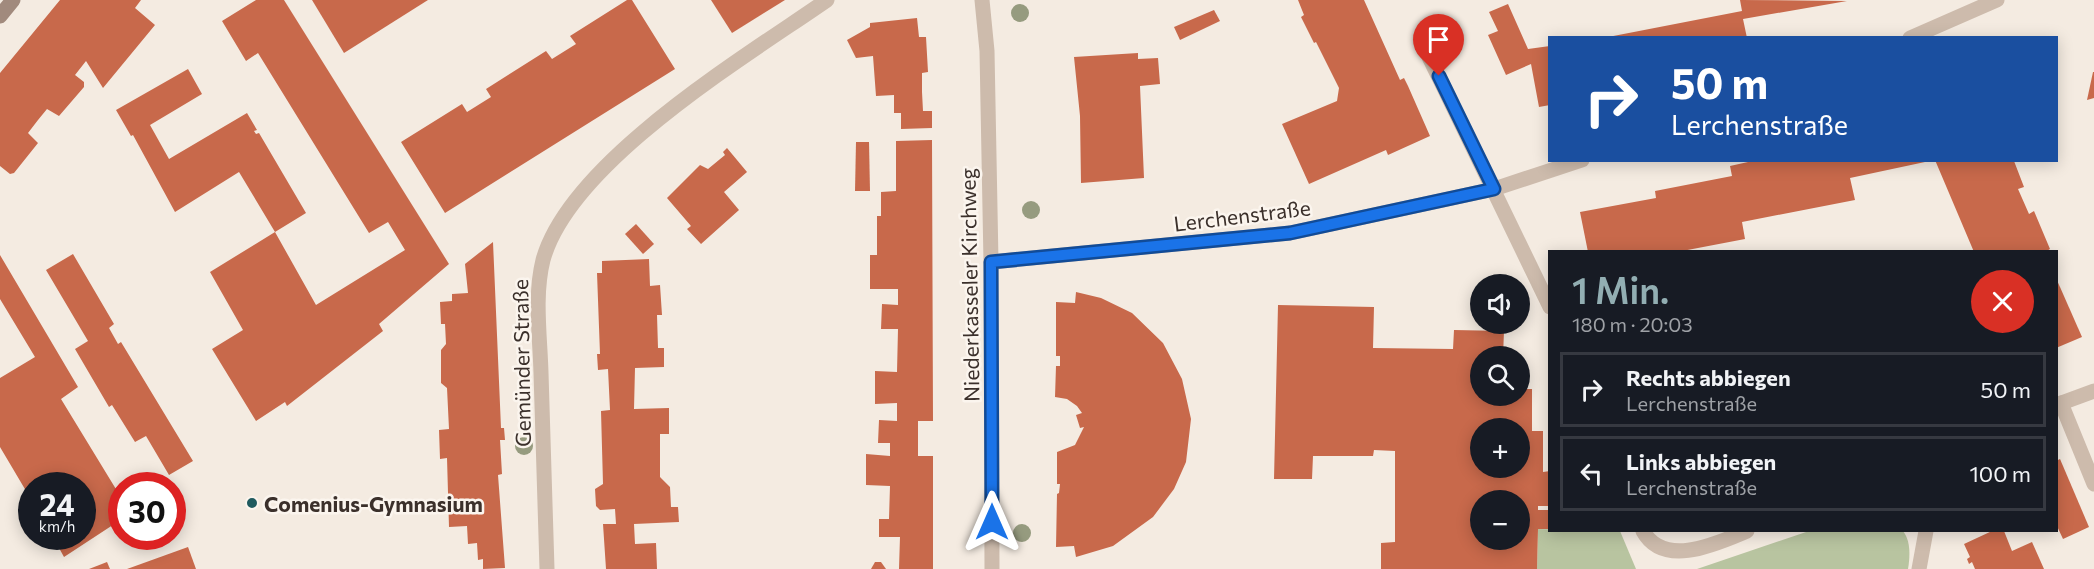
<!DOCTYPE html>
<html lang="de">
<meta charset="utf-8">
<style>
body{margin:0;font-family:Commissioner,sans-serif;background:#20242c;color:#f1f3f6;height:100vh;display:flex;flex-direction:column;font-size:22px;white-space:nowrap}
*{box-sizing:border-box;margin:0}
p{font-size:20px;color:#9ea1a6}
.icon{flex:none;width:33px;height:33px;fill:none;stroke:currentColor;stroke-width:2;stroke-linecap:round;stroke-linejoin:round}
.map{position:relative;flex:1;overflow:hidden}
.drawer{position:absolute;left:1548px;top:250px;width:510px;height:282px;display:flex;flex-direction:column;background:#171b24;border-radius:0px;box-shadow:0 3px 15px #0003}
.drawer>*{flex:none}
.guide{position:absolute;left:1548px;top:36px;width:510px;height:126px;border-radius:0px;box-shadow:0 3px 15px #0003;background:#1a4fa0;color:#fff;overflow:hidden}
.buttons{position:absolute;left:1470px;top:274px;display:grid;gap:12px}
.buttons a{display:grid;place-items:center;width:60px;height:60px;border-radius:50%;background:#171b24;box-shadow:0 3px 15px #0003;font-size:30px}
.speed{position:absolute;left:18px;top:472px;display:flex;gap:12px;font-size:30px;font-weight:700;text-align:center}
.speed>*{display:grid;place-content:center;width:78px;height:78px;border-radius:50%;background:#171b24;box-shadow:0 3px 15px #0003;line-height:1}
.speed small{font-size:15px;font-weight:400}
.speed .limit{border:9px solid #d22;background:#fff;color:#111}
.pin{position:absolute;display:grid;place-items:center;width:51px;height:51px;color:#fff;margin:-62px -26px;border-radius:50% 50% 50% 0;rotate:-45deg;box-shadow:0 0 6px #0007}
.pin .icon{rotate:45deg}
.me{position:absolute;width:66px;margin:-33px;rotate:0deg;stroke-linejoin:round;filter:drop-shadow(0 0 4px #0008)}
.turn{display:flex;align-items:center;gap:21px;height:126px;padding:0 24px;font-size:27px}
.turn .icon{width:78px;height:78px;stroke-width:2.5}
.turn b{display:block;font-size:42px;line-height:51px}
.round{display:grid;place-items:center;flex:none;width:63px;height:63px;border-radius:32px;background:#20242c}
.summary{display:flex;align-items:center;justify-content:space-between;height:102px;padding:0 24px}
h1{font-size:36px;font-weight:600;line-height:45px;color:#92aeb2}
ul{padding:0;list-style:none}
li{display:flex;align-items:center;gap:18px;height:75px;margin:0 12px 9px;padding:0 12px;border:3px solid #363941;border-radius:0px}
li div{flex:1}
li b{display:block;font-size:22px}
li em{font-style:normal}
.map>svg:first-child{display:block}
</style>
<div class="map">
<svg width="2094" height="569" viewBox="0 0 2094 569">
<rect width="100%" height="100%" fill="#f4ebe1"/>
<g fill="#b8c4a0">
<path d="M 1538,529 L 1620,531 L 1636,569 L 1537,569 Z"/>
<path d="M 1809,531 L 1903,531 C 1911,541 1910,557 1908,569 L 1697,569 Z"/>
</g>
<g fill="#c8694b" fill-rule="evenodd">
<path d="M 60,0 L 141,0 L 135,8 L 155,25 L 103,88 L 86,61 L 75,75 L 84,82 L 84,87 L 59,116 L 47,109 L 38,120 L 28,133 L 38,143 L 14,173 L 10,174 L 0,166 L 0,73 Z"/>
<path d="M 256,0 L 284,0 L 449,264 L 379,324 L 383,331 L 287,406 L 285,402 L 256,421 L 212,349 L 243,330 L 210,272 L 275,232 L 239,172 L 175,212 L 133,135 L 131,136 L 116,110 L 188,69 L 202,94 L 150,125 L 169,159 L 247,113 L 257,130 L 254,131 L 256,134 L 259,133 L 306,213 L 275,232 L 316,305 L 405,250 L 388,222 L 369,233 L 258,53 L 246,61 L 222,21 Z"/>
<path d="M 312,0 L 428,0 L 344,53 Z"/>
<path d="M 627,0 L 632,0 L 675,69 L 445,213 L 401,142 L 462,104 L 467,112 L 491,97 L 486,89 L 546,51 L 552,59 L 576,44 L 570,36 Z"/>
<path d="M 711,0 L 785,0 L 732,33 Z"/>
<path d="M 1298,0 L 1364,0 L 1400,80 L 1404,78 L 1408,86 L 1430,136 L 1388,155 L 1386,150 L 1309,184 L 1282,124 L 1337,101 L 1339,88 L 1316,42 L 1314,43 L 1301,17 L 1304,15 Z"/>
<path d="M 1740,0 L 1847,1 L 1743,19 L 1747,38 L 1603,38 L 1742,11 Z"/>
<path d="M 1508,4 L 1528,49 L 1550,46 L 1550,105 L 1539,107 L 1531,64 L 1506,75 L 1488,35 L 1498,31 L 1489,12 Z"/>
<path d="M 1214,10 L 1220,21 L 1180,40 L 1174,27 Z"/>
<path d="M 917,18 L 919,37 L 926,37 L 928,72 L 922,73 L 922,92 L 923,111 L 932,111 L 932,128 L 901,129 L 901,113 L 894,113 L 894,95 L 876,96 L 873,56 L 856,58 L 847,40 L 870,27 L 870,23 Z"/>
<path d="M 1138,53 L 1138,59 L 1158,58 L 1160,84 L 1140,86 L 1144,178 L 1081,183 L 1080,116 L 1074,57 Z"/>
<path d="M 2094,72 L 2094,98 L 2087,100 L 2093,72 Z"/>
<path d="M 932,140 L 933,421 L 918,421 L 918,456 L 933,456 L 933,569 L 899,569 L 900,537 L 879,537 L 879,519 L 889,519 L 890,486 L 866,485 L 866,454 L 890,456 L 890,443 L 878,443 L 879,420 L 897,421 L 897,403 L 875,404 L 875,371 L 897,372 L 898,329 L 881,329 L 882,304 L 898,305 L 898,289 L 870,289 L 870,255 L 877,255 L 877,216 L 881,216 L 881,192 L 896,191 L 896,141 Z"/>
<path d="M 856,142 L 869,142 L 870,191 L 855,191 Z"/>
<path d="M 727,148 L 747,172 L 724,192 L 739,210 L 701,244 L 687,229 L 691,226 L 667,198 L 700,165 L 708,169 L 725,155 L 723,152 Z"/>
<path d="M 1757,160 L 1925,162 L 1850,178 L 1855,200 L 1742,222 L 1745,239 L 1677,252 L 1588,252 L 1580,212 L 1656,198 L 1655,191 L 1732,176 L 1730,166 Z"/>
<path d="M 1935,160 L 2014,161 L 2024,187 L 2018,189 L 2029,214 L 2034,211 L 2050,249 L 2045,252 L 1974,252 Z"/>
<path d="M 636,224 L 654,244 L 643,254 L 625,234 Z"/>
<path d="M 493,242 L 501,428 L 504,428 L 505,440 L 500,440 L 502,474 L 498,475 L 505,568 L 483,569 L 483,559 L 478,560 L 477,543 L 468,544 L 467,526 L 449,527 L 447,458 L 440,459 L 439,430 L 449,429 L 447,388 L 441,383 L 441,350 L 446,344 L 445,324 L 441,324 L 440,302 L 452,301 L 452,294 L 468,293 L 465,264 Z"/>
<path d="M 73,254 L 114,324 L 109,328 L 118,344 L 121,342 L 193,461 L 169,475 L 146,436 L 135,442 L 112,405 L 109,407 L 75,349 L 88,341 L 46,270 Z"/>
<path d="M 0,255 L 78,387 L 61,399 L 122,499 L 122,519 L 64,557 L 53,537 L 82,537 L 82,486 L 32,486 L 32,501 L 0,447 L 0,378 L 35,357 L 0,299 Z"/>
<path d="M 649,259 L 650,286 L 660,285 L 662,315 L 657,315 L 658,348 L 664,348 L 664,367 L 635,368 L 634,409 L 669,408 L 669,434 L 660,434 L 660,477 L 670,487 L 671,507 L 678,507 L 679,522 L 634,524 L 635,544 L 656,543 L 657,569 L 606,569 L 603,524 L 616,524 L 615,509 L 600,510 L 596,506 L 595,489 L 603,484 L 601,411 L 610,410 L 608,369 L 598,370 L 597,354 L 600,354 L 597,273 L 602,273 L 602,261 Z"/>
<path d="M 2056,278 L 2082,337 L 2056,348 Z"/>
<path d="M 1076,292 L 1101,298 L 1132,313 L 1163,343 L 1182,379 L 1191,419 L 1186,462 L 1174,489 L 1153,517 L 1113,546 L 1076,557 L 1074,546 L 1056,547 L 1057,494 L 1059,493 L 1060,484 L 1057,484 L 1057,452 L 1075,445 L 1084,427 L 1080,428 L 1076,415 L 1082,413 L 1077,406 L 1067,399 L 1055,397 L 1056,366 L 1060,366 L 1060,356 L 1056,356 L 1056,302 L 1075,303 Z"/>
<path d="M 1278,305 L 1374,307 L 1373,348 L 1453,349 L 1454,330 L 1504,331 L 1503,357 L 1480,357 L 1480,396 L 1520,396 L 1520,389 L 1532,389 L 1532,431 L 1543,431 L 1543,472 L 1550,471 L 1550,506 L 1538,506 L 1538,510 L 1550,510 L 1550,529 L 1538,529 L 1537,569 L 1381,569 L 1381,543 L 1395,542 L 1395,451 L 1374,450 L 1373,456 L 1313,456 L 1312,479 L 1274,479 ZM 1480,429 L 1520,429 L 1520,468 L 1480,468 ZM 1480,501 L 1520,501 L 1520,540 L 1480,540 Z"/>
<path d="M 2060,459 L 2089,527 L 2063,539 L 2056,524 L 2056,461 Z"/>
<path d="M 1992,531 L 2004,531 L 2012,551 L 2032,542 L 2044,569 L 1975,569 L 1972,562 L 1969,564 L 1967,559 L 1970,557 L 1964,544 Z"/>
<path d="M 188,547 L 196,569 L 127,569 Z"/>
<path d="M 107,562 L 110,569 L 89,569 Z"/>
<path d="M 875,562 L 881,562 L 886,569 L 871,569 Z"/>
</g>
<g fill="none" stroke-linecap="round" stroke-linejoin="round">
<path stroke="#cdbbac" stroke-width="15" d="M 2061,403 L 2094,484"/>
<g stroke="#cdbbac" stroke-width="15">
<path d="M 982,0 L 987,51 L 991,262 L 992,569"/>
<path d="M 1910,38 L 1997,0"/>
<path d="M 1429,57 L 1550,307"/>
<path d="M 991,262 L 1290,233 L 1494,189 L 1582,160"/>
<path d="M 2056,405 L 2094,391"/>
<path d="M 1643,531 C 1664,569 1718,543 1747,531"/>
<path d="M 547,569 C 545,504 543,439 541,373 C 540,336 534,296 543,260 C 570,162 745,57 827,0"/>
<path d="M 1919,569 L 1926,531"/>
</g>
<path stroke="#a18a7d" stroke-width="15" d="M 0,16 L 13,0"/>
</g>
<g fill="#969b7f">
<circle cx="1020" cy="13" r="9"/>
<circle cx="1031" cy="210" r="9"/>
<circle cx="524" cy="446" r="9"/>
<circle cx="1022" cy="533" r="9"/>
</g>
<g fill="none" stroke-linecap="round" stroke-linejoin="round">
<defs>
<path id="route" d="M 992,522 L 991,262 L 1290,233 L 1494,189 L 1439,76"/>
</defs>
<use href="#route" stroke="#114b97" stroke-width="15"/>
<use href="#route" stroke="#1a73e8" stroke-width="10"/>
</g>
<circle fill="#1f5a5e" stroke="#fbf5ee" stroke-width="2" cx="252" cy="503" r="6"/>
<g text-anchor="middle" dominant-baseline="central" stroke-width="5" stroke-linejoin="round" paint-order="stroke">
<g font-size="21" fill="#3b302b" stroke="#fbf5ee">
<text transform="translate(1242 215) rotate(-7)">Lerchenstraße</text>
<text transform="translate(969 285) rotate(-91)">Niederkasseler Kirchweg</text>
<text transform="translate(521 363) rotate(-91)">Gemünder Straße</text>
</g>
<g font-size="21" font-weight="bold" fill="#3b302b" stroke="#fbf5ee" text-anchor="start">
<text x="264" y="503">Comenius-Gymnasium</text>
</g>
</g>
</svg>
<div class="buttons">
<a><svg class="icon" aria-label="sound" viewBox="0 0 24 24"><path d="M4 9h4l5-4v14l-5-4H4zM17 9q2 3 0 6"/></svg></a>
<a><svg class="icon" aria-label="search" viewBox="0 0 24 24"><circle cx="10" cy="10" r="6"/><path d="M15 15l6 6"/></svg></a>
<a>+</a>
<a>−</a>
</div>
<div class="speed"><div>24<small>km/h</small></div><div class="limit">30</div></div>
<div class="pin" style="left:1439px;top:76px;background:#d93025"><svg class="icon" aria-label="arrive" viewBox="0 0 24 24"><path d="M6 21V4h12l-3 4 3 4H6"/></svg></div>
<svg class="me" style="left:992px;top:522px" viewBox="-20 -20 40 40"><path d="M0-17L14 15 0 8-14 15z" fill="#1a73e8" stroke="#fff" stroke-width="4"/></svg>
<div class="guide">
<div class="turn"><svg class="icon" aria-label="right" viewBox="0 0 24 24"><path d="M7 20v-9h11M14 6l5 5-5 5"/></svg><div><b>50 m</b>Lerchenstraße</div></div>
</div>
<section class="drawer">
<div class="summary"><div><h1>1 Min.</h1><p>180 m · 20:03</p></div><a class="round" style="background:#d93025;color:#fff"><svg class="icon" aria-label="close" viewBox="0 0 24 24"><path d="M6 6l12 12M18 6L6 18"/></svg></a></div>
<ul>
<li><svg class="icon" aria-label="right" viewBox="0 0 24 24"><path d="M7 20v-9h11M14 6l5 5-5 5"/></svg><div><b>Rechts abbiegen</b><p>Lerchenstraße</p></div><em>50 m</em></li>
<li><svg class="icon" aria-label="left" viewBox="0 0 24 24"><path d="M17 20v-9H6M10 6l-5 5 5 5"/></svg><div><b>Links abbiegen</b><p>Lerchenstraße</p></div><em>100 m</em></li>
</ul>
</section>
</div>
